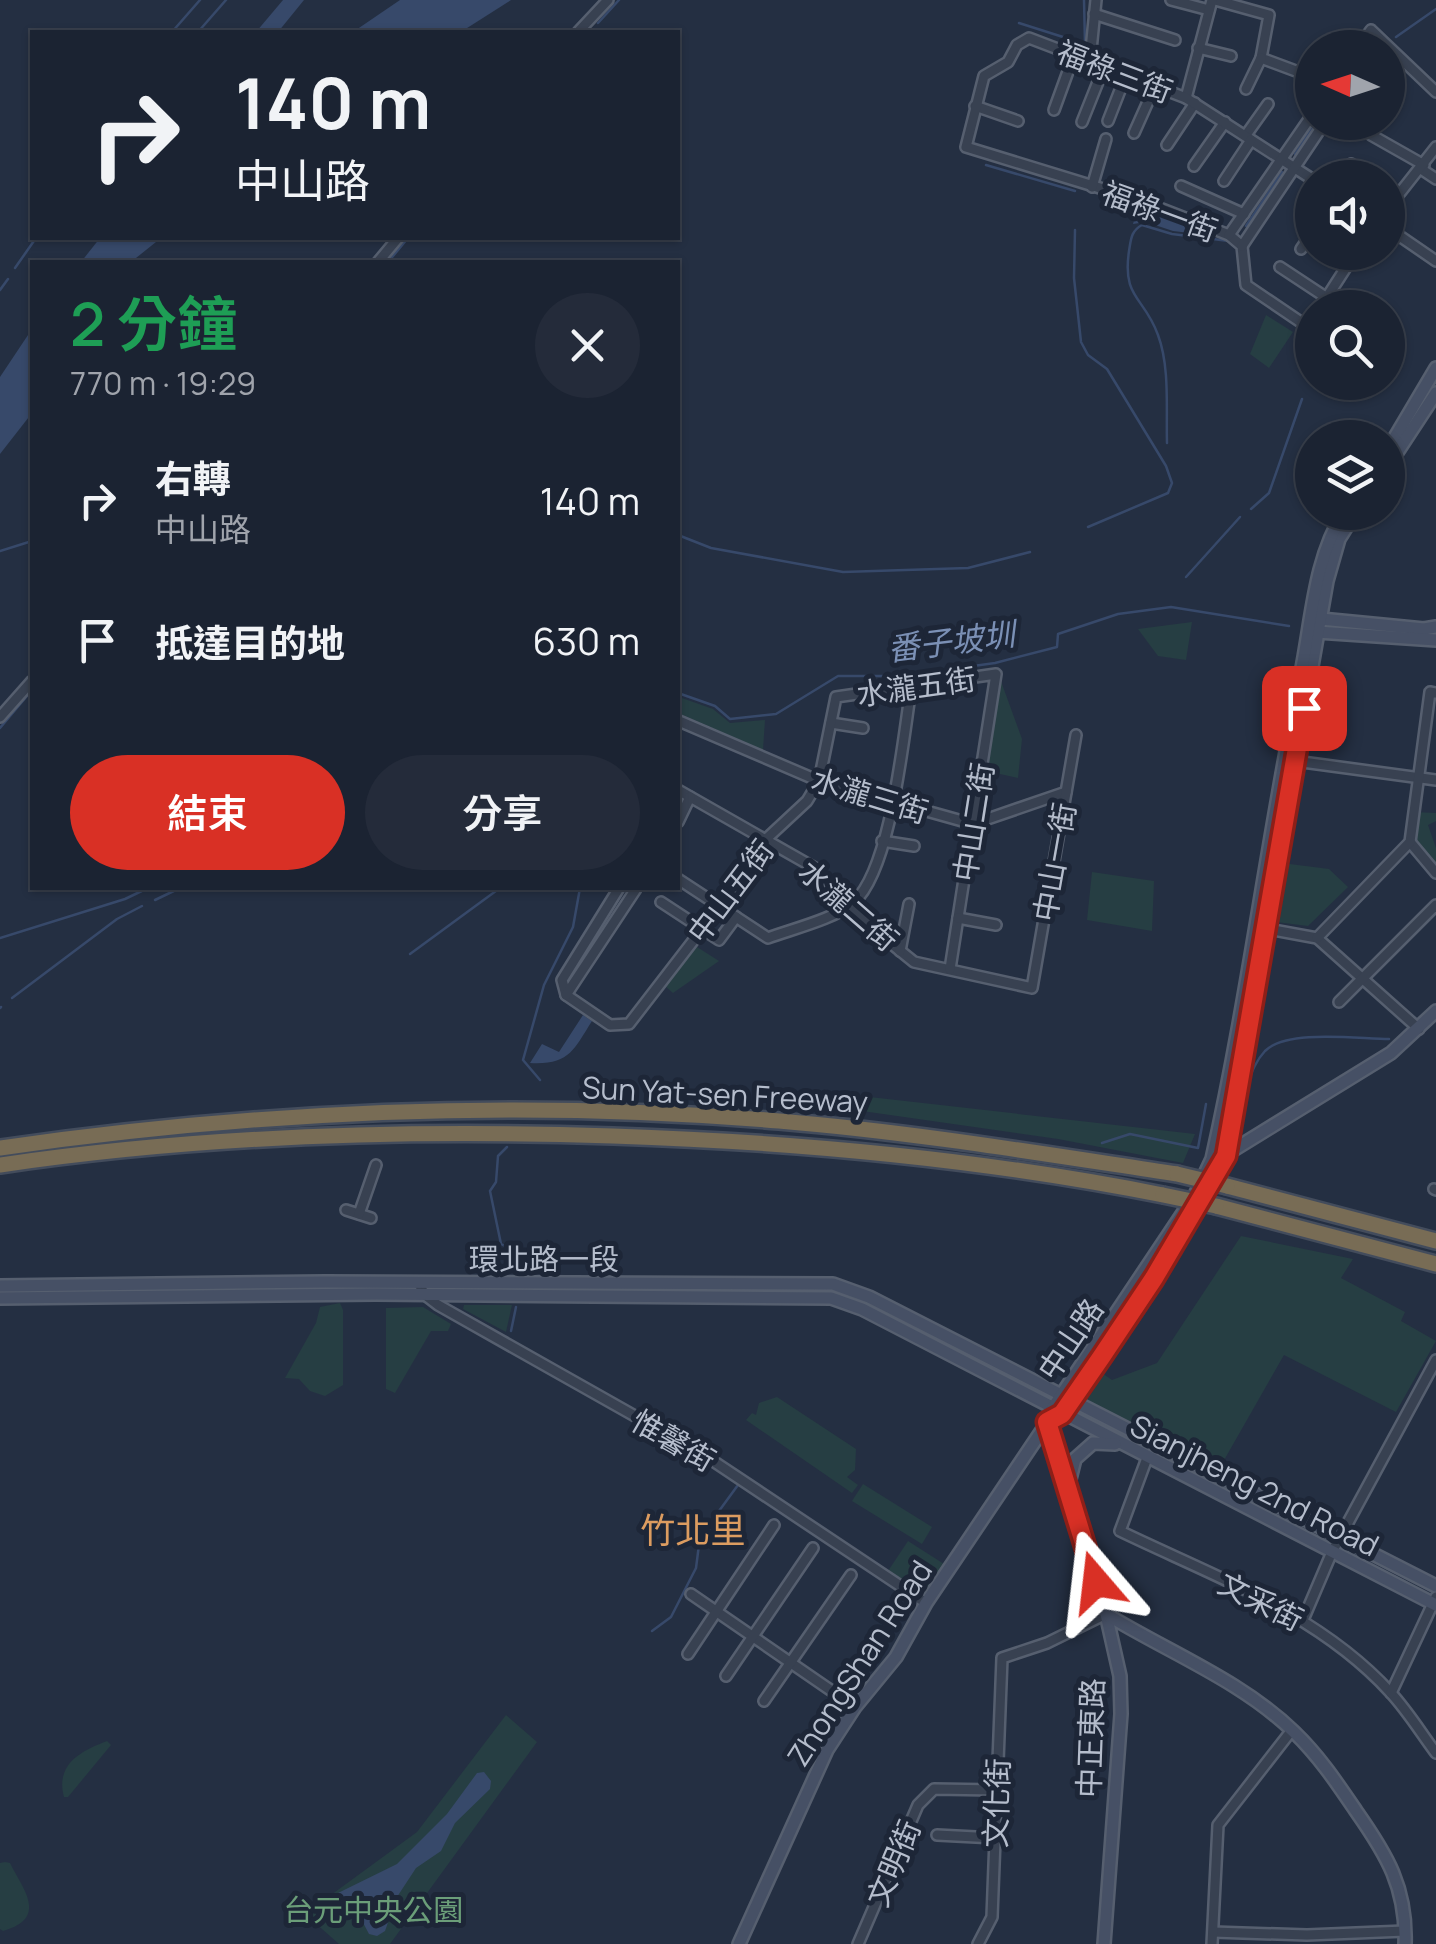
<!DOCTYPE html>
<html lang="zh-TW">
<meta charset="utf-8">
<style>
body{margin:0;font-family:Manrope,"Noto Sans TC",sans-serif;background:#242b3a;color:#f1f3f6;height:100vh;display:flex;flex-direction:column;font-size:38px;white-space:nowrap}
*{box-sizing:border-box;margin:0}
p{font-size:32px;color:#a0a4ac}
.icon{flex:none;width:55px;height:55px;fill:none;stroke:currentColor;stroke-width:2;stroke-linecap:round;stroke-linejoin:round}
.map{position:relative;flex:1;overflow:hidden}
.side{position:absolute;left:30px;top:260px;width:650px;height:630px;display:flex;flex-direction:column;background:#1b2332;border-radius:0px;box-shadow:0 2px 8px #0004,0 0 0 2px #39404d}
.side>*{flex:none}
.guide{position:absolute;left:30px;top:30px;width:650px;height:210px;border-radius:0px;box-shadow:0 2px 8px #0004,0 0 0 2px #39404d;background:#1b2332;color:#f1f3f6;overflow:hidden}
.needle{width:65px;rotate:273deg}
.buttons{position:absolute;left:1295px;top:30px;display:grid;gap:20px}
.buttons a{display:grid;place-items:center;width:110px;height:110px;border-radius:50%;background:#1b2332;box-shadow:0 2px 8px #0004,0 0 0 2px #39404d;font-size:50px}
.pin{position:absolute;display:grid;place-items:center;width:85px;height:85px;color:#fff;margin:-42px;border-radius:20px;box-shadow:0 5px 15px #0006}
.me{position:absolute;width:110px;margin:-55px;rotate:343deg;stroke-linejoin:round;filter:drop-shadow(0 0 8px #0008)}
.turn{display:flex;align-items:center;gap:35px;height:210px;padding:0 40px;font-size:45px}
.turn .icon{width:130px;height:130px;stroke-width:2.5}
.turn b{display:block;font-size:70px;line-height:85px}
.round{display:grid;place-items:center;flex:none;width:105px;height:105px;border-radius:52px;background:#242b3a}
.head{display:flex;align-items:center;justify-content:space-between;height:170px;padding:0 40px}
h1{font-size:60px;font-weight:600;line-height:75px;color:#1e9e55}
.cta{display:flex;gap:20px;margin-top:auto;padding:20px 40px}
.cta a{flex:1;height:115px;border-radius:60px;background:#d93025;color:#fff;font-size:40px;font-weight:600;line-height:115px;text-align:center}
.cta a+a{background:#242b3a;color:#f1f3f6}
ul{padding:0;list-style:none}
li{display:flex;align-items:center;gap:30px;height:140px;padding:0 40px}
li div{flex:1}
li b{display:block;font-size:38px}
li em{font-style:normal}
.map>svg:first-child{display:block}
</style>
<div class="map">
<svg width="1436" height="1944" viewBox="0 0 1436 1944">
<rect width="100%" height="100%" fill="#242f42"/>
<g fill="#263e43">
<path d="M 1266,315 L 1293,332 L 1269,368 L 1250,354 Z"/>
<path d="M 1192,622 L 1186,660 L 1158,656 L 1138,629 Z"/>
<path d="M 998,673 L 1022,739 L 1018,778 L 982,770 Z"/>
<path d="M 679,697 L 713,709 L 730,723 L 765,720 L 763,750 L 678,713 Z"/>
<path d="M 1414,812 L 1436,813 L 1436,821 L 1428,825 L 1436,848 L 1436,873 L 1410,842 Z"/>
<path d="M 1282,863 L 1329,869 L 1348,887 L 1308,926 L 1269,921 Z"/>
<path d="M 1092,872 L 1154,881 L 1152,931 L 1087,920 Z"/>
<path d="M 697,947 L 719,961 L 673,993 L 665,986 Z"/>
<path d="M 852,1095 L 1195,1134 L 1183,1163 L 1058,1139 L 848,1109 Z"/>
<path d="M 1241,1236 L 1353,1259 L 1341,1278 L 1405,1312 L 1401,1321 L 1436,1341 L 1396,1412 L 1284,1355 L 1219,1469 L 1078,1396 L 1096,1369 L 1112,1380 L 1157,1363 Z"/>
<path d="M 340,1303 L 343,1310 L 343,1385 L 325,1396 L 310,1391 L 299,1379 L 285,1378 L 316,1323 L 320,1307 Z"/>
<path d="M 464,1305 L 512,1305 L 506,1332 L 463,1309 Z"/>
<path d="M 423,1307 L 451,1324 L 448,1331 L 431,1331 L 395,1393 L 386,1389 L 386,1308 Z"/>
<path d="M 777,1397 L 856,1449 L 855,1470 L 847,1477 L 858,1485 L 852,1493 L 746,1420 L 752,1413 L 756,1415 L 759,1403 Z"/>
<path d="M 863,1484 L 932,1527 L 922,1544 L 852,1501 Z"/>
<path d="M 908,1541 L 944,1564 L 922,1598 L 886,1574 Z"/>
<path d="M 506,1715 L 537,1742 L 390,1944 L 339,1944 L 305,1914 L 417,1832 Z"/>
<path d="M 107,1741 L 111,1745 L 68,1797 L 64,1797 C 55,1764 81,1751 107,1741 Z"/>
<path d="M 5,1862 L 10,1863 C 22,1888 50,1918 3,1931 L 0,1929 L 0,1863 Z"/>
</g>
<g fill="#37496a">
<path d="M 283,0 L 304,0 L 278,32 L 256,32 Z"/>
<path d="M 400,0 L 511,0 L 464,30 L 353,32 Z"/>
<path d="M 1139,203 L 1215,236 L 1173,231 L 1146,222 L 1133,224 Z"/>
<path d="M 100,238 L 161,238 L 131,262 L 81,262 Z"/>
<path d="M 32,329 L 32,413 L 0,454 L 0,377 Z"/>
<path d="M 583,1015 L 592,1021 C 573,1051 569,1065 530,1063 L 542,1044 L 559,1052 Z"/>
<path d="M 484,1772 L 491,1781 L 490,1789 L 455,1823 L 441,1851 L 416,1868 L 397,1897 L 385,1931 L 377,1936 L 369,1934 L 358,1913 L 337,1909 L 338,1893 L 397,1864 L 447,1814 L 477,1773 Z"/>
</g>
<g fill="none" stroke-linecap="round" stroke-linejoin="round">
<g stroke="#37496a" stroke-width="2.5">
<path d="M 598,23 L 619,0"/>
<path d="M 1019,23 L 1085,44 L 1084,0"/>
<path d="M 172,32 L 200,0"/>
<path d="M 198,32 L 226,0"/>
<path d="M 1396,37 L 1436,9"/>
<path d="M 1367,48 L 1368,46"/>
<path d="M 1295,154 L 1316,122"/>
<path d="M 986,165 L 1075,191"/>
<path d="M 1246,226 L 1282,172"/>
<path d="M 1075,230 L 1074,278 L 1081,342 L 1088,355 L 1107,369 L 1166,466 L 1172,483 L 1168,493 L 1088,527"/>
<path d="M 388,262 L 408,238"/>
<path d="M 15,268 L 36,238"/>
<path d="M 0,290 L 8,279"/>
<path d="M 1167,443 C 1166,409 1170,367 1158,335 C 1144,296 1122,299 1129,251 C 1131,239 1131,231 1142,225 L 1172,234 L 1229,241"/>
<path d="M 1251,509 L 1269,493 L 1302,399"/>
<path d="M 678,535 L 711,548 L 843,572 L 968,568 L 1030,552"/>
<path d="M 0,551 L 32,541"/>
<path d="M 1186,577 L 1240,517"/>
<path d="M 678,693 L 715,706 L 730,719 L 776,714 L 838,676 L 901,676 L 995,663 L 1057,647 L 1058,634 L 1118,614 L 1171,607 L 1289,626"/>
<path d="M 0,728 L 32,690"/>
<path d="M 155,900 L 180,888"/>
<path d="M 0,938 L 125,899 L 148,888"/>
<path d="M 410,954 L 500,888"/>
<path d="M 12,998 L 117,919 L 142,906"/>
<path d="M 0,1008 L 1,1007"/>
<path d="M 540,1080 L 523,1060 L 544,985 L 573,927 L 580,888"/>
<path d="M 1240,1101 C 1249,1084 1251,1066 1265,1051 C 1287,1029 1358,1039 1389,1039"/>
<path d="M 1102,1143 L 1130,1134 L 1198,1148 L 1206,1104"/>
<path d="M 507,1147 L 498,1156 L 496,1182 L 490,1191 L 501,1244 L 515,1251 L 513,1262 L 508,1264"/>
<path d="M 511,1331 L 516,1307"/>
<path d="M 652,1631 L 671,1617 L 696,1568 L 700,1537 L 738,1485"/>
</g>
<defs>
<g id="street">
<path d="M 1171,0 L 1209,10"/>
<path d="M 1215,0 L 1269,15 L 1261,58 L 1312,77"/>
<path d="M 1094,14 L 1175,40"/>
<path d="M 578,32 L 608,0"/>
<path d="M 1198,48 L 1231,56"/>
<path d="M 1358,48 L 1371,30 L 1436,92"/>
<path d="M 1090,60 L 1096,0"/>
<path d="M 1246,89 L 1261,58"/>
<path d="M 1186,98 L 1212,0"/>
<path d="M 975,106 L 1018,121"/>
<path d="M 1054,110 L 1074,55"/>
<path d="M 1108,121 L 1126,75"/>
<path d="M 1082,122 L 1104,67"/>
<path d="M 1134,133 L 1155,86"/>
<path d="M 1246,135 L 1268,104"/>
<path d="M 1371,135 L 1424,165"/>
<path d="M 1167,145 L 1195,103"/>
<path d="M 1351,164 L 1373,178"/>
<path d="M 1194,166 L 1225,122"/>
<path d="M 1421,169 L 1436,179"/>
<path d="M 1312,179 L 1186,98 L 1029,38 L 1017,45 L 1008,62 L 984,76 L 966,147 L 1139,200 L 1229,235 L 1242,246 L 1246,285 L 1308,327 L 1312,320"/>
<path d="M 1224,181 L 1251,140"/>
<path d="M 1181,186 L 1244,214"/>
<path d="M 1092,187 L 1106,139"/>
<path d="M 1388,208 L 1436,147"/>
<path d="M 1388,228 L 1436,261"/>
<path d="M 1229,235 L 1312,115"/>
<path d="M 1242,246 L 1325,122"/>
<path d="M 1301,249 L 1312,233"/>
<path d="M 378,262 L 398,238"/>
<path d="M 1280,267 L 1327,298"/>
<path d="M 1320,308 L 1356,252"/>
<path d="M 0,717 L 32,681"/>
<path d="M 831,723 L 863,728"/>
<path d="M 678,724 L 679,721 L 819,781 L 973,824 L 1066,792"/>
<path d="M 1295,761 L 1436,780"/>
<path d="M 678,790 L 815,868 L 877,932 L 914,962 L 1032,988 L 1076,735"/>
<path d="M 678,822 L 690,797"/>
<path d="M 882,841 L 914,846"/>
<path d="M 1410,842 L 1436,873"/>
<path d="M 678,879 L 768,938 C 792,929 835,919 854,902 C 891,869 903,739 911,689"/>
<path d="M 619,888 L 562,980 L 566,995 L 610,1025 L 629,1024 L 720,906 L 764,841 L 807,801 L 819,781 L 836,697 L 996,674 L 950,969"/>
<path d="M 661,902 L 719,940 L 736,917"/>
<path d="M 958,918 L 996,925"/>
<path d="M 1268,929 L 1317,938 L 1419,1029"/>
<path d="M 1317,938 L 1410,842 L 1430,692 L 1436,693"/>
<path d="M 900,951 L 909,904"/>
<path d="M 566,995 L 636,889"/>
<path d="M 1339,1002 L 1436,905"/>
<path d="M 1434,1189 L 1436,1190"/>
<path d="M 346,1210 L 371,1218"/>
<path d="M 359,1214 L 376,1165"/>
<path d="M 419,1284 L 425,1295 L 438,1305 L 704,1455 L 926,1603"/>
<path d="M 1147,1458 L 1120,1531 C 1213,1576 1318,1613 1390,1692 C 1407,1710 1421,1733 1436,1753"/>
<path d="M 691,1594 L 855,1707"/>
<path d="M 1303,1620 L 1332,1552 L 1436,1360"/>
<path d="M 688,1654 L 774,1525"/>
<path d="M 726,1676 L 813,1548"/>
<path d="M 1391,1693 L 1436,1597"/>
<path d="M 764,1701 L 851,1575"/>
<path d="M 937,1835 L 995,1838"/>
<path d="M 1213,1932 L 1307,1935 L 1405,1931"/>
<path d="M 858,1944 L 918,1805 L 934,1789 L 997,1790"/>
<path d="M 978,1944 L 992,1917 L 1002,1658 L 1047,1643 L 1106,1614"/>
<path d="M 1212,1944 L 1218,1825 L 1292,1730"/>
</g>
<g id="secondary">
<path d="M 1388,449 L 1436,368"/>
<path d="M 1388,466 L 1436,393"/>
<path d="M 1317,621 L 1321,619 L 1424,629 L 1436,627"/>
<path d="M 1317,632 L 1436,640"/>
<path d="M 1222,1157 L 1391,1053 L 1436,1011"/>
<path d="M 0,1286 L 325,1282 L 833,1284 L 869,1297 L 1436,1586"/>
<path d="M 0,1298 L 376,1294 L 831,1298 L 862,1309 L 1436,1605"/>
<path d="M 1055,1418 L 1062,1414 L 1154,1279 L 1226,1156 L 1327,581 L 1339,539 L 1356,512"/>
<path d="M 1047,1423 L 1106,1614 L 1120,1676 L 1121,1714 L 1104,1944"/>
<path d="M 1068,1487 L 1075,1459 L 1093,1443 L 1115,1444"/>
<path d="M 1106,1614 C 1168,1652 1242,1681 1294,1732 C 1319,1756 1337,1783 1356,1811 C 1387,1855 1407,1888 1405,1944"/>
<path d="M 739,1944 L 827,1750 L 855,1707 L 896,1657 L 926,1603 L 1047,1423 L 1052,1409 L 1195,1195 L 1212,1159 C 1248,998 1268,834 1301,673 C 1312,619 1314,559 1344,512"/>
</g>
<g id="highway">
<path d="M 0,1148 C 257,1111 519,1099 779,1121 C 912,1132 1044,1154 1177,1174"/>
<path d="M 0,1165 C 203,1135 408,1129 613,1136 C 797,1142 982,1159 1163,1195"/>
<path d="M 1227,1186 L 1436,1241"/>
<path d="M 1216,1206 L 1436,1264"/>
</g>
</defs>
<use href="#street" stroke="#565f6f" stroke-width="14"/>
<use href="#secondary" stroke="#565f6f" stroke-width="16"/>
<use href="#highway" stroke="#434c5c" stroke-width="20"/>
<use href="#street" stroke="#384151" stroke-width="9"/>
<use href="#secondary" stroke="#465065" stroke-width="11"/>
<use href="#highway" stroke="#786c55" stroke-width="15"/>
<defs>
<g id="highway-bridge">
<path d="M 1177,1174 L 1227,1186"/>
<path d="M 1163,1195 L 1216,1206"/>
</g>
</defs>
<use href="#highway-bridge" stroke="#434c5c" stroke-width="20" stroke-linecap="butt"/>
<use href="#highway-bridge" stroke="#786c55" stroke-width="15"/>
</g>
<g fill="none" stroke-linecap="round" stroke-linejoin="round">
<defs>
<path id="route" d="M 1096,1582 L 1047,1422 L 1062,1414 L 1102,1356 L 1154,1278 L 1226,1156 L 1304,708"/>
</defs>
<use href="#route" stroke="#8d1f18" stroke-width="25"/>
<use href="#route" stroke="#d93025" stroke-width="18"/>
</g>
<g text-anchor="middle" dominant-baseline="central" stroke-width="10" stroke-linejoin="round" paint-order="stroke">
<g font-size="30" fill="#b5bdcc" stroke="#1d2637">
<text transform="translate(1115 71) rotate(21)">福祿三街</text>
<text transform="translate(1160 211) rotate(20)">福祿一街</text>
<text transform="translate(916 686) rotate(-8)">水瀧五街</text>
<text transform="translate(870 795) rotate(17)">水瀧三街</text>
<text transform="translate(973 822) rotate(-81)">中山二街</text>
<text transform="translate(1054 862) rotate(-80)">中山一街</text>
<text transform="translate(730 891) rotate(-53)">中山五街</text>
<text transform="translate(849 905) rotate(41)">水瀧二街</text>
<text transform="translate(725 1094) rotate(3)">Sun Yat-sen Freeway</text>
<text x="544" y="1258">環北路一段</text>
<text transform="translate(1070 1339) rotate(-56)">中山路</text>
<text transform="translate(674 1440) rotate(30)">惟馨街</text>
<text transform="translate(1255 1485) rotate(27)">Sianjheng 2nd Road</text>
<text transform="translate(1261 1601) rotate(27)">文采街</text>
<text transform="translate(859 1663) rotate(-57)">ZhongShan Road</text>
<text transform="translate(1090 1738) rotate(-88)">中正東路</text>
<text transform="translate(996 1803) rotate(-88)">文化街</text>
<text transform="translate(893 1863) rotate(-67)">文明街</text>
</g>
<g font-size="30" fill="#6b9e79" stroke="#1d2637">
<text x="373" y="1909">台元中央公園</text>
</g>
<g font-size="32" font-style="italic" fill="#7b90b5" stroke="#1d2637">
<text transform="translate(951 641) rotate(-7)">番子坡圳</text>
</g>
<g font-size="35" fill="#dc9c60" stroke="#1d2637">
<text x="693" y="1530">竹北里</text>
</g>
</g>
</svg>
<div class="buttons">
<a><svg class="needle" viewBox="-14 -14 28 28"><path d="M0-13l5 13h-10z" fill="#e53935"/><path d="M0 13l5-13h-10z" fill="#a0a4ac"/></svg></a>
<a><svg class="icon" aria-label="sound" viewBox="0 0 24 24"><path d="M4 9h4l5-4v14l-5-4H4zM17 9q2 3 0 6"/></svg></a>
<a><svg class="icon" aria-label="search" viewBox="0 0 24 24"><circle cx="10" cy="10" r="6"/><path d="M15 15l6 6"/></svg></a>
<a><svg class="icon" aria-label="layers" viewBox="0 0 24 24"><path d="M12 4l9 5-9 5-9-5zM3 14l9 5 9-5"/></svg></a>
</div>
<div class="pin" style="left:1304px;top:708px;background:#d93025"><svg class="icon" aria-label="arrive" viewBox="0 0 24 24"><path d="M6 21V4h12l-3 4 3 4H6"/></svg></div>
<svg class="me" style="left:1096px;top:1582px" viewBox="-20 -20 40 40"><path d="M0-17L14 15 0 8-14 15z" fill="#d93025" stroke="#fff" stroke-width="4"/></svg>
<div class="guide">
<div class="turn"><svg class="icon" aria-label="right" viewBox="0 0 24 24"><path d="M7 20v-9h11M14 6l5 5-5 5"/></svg><div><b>140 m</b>中山路</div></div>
</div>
<section class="side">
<div class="head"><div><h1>2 分鐘</h1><p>770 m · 19:29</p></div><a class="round"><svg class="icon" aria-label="close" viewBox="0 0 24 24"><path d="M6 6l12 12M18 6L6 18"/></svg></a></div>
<ul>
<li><svg class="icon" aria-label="right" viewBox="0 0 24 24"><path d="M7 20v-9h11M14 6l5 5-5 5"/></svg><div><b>右轉</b><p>中山路</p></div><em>140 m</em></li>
<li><svg class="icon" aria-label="arrive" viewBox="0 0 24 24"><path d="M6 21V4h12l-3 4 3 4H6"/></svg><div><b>抵達目的地</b></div><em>630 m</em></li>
</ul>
<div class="cta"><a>結束</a><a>分享</a></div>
</section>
</div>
